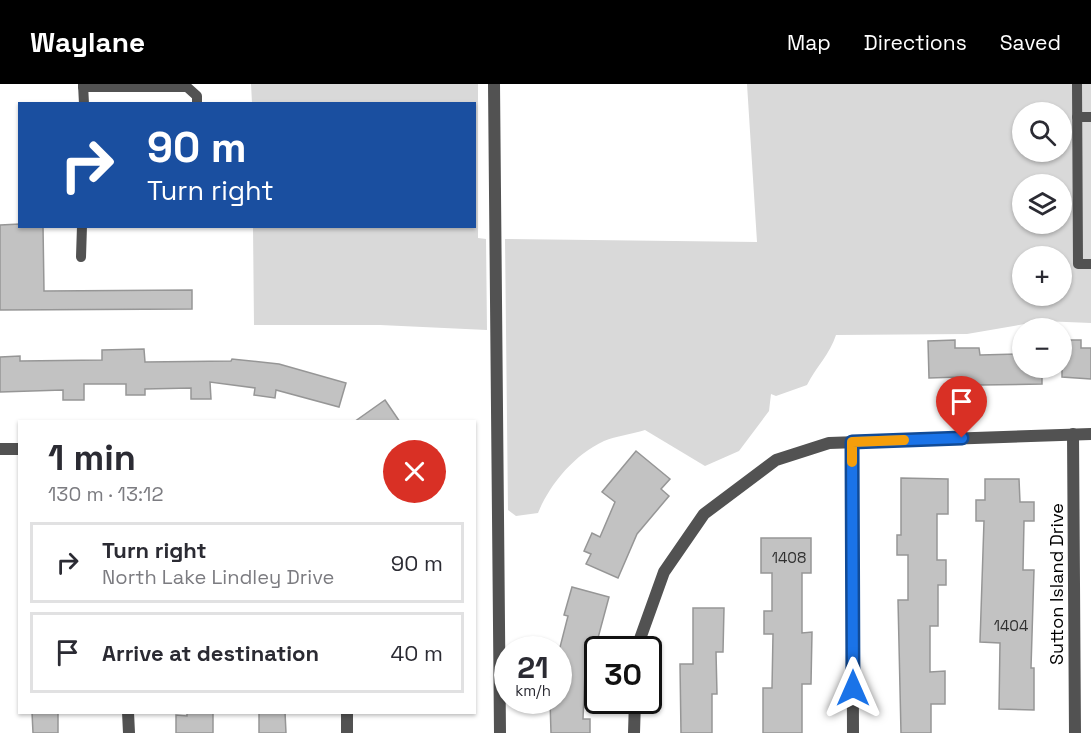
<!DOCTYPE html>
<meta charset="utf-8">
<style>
body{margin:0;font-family:"Space Grotesk",sans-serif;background:#f7f7f7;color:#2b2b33;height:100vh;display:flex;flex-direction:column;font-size:22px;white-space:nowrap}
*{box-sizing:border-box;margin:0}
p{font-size:20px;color:#7c7c81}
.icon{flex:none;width:33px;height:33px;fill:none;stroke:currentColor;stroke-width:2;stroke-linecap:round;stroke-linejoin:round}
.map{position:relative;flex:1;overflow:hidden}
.details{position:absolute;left:18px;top:336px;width:458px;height:294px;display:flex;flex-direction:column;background:#fff;border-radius:0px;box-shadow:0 2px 4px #0004}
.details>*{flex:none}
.guide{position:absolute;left:18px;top:18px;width:458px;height:126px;border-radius:0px;box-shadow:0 2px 4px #0004;background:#1a4fa0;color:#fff;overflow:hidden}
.fabs{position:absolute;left:1012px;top:18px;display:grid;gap:12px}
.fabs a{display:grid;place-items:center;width:60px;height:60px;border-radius:50%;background:#fff;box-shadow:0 2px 4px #0004;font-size:30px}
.speed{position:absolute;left:494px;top:552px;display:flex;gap:12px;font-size:30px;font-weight:700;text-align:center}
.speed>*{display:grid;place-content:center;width:78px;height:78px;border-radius:50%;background:#fff;box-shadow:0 2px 4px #0004;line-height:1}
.speed small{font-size:15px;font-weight:400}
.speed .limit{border:3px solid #111;border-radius:9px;background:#fff;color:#111}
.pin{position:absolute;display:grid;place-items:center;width:51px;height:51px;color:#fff;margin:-62px -26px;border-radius:50% 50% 50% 0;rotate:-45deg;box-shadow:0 0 6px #0007}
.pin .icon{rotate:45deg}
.me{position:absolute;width:66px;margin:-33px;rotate:0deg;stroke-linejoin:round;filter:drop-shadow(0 0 4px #0008)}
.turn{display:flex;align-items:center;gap:21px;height:126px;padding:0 30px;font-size:27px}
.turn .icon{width:78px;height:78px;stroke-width:2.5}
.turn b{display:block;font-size:42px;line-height:51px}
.round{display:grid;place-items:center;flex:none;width:63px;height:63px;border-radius:32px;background:#f7f7f7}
.overview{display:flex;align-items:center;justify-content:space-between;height:102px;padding:0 30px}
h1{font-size:36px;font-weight:800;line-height:45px}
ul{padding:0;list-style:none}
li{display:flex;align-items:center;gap:18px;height:81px;margin:0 12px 9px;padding:0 18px;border:3px solid #e1e1e2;border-radius:0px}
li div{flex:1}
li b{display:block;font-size:22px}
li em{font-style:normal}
header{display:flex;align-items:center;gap:36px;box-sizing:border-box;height:84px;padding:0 30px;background:#000;color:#fff}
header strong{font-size:28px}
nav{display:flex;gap:33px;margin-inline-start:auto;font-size:21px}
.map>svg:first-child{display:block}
</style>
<header>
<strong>Waylane</strong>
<nav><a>Map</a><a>Directions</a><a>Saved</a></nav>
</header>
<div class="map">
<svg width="1091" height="649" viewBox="0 0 1091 649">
<rect width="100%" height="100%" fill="#fff"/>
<g fill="#d9d9d9" fill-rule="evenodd">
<path d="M 251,0 L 478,0 L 478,154 L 486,155 L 487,246 L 380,241 L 254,241 L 253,143 L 474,142 L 474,20 L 252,19 Z"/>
<path d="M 747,0 L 1091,0 L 1091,239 L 1042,237 L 967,250 L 836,251 C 830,270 816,283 807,301 L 776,312 L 771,310 L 769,327 L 739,367 L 705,382 L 645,346 C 632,350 616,352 604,357 C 574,371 550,400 538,429 L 516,432 L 508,426 L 505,155 L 757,158 ZM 1023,28 L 1062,28 L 1062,68 L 1023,68 ZM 1023,100 L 1062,100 L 1062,140 L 1023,140 ZM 1023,172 L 1062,172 L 1062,212 L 1023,212 Z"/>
</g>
<g fill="#c2c2c2" stroke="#969696" stroke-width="1.5">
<path d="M 20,140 L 43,142 L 44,207 L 192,206 L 192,225 L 0,226 L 0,141 Z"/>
<path d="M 955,256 L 955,264 L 979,264 L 980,271 L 1023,270 L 1023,284 L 1042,284 L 1042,300 L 980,301 L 981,304 L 960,304 L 960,293 L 929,294 L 928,257 Z"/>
<path d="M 1066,256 L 1081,256 L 1081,264 L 1091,264 L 1091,295 L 1062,293 L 1062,264 L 1066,265 Z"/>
<path d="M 144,265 L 145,278 L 231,277 L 232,275 L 279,280 L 346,299 L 339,323 L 276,306 L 275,314 L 254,311 L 255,304 L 210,298 L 211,315 L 191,315 L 191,304 L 145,305 L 145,311 L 126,311 L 126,300 L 84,300 L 84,316 L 63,316 L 63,306 L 0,308 L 0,273 L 20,272 L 20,277 L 102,276 L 102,266 Z"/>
<path d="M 385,316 L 400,338 L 354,338 Z"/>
<path d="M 636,367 L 670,395 L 661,405 L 669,412 L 637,450 L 618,494 L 586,480 L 591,470 L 584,467 L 592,449 L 600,453 L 615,418 L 602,408 Z"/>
<path d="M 901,394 L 948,395 L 948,430 L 937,430 L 937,476 L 946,476 L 946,501 L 938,501 L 938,542 L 930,542 L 930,588 L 945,587 L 945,620 L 931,620 L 931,649 L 901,649 L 898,516 L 908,516 L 908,471 L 897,471 L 897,451 L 901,451 Z"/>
<path d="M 985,395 L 1019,395 L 1020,418 L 1034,418 L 1034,437 L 1024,437 L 1023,486 L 1034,486 L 1031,584 L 1034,584 L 1034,626 L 999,625 L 1000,559 L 980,558 L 984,437 L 976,437 L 976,416 L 985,416 Z"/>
<path d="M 761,454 L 811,454 L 811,489 L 802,489 L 802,549 L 812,548 L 811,600 L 802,600 L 802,649 L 763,649 L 763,604 L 772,604 L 773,550 L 764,550 L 764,527 L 772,527 L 772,489 L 761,489 Z"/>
<path d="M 572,503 L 609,513 L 595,565 L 594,588 L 585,587 L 583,635 L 590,635 L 590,649 L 551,649 L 550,616 L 558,616 L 558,571 L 568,532 L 564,531 Z"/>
<path d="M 693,524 L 724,524 L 723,568 L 716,568 L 717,610 L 712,610 L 712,649 L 681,649 L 680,580 L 693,580 Z"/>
<path d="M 32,628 L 58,628 L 58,649 L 33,649 Z"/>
<path d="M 187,628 L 213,628 L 213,649 L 176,649 L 176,631 L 187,632 Z"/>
<path d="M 259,628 L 285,628 L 286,649 L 259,649 Z"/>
</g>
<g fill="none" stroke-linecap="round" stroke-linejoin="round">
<g stroke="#525252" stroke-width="10">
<path d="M 83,0 L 84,20"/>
<path d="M 1077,0 L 1078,180 L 1091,180"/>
<path d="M 83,3 L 187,3 L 197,12 L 197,20"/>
<path d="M 1077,33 L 1091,33"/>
<path d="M 81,173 L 82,142"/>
</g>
<g stroke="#525252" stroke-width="12">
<path d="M 494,0 L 500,649"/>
<path d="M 1073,350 L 1075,649"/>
<path d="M 852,358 L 853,649"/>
<path d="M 0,365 L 20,365"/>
<path d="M 636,566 L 664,488 L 704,430 L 776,376 L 829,359 L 1091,350"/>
<path d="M 128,628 L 129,649"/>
<path d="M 347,628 L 347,649"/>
<path d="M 634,649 L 635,616"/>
</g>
</g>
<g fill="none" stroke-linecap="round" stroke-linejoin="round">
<defs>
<path id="route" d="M 853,604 L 852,358 L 962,354"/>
</defs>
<use href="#route" stroke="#114b97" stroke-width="15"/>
<use href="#route" stroke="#1a73e8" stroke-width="10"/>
<path stroke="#f59e0b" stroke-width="10" d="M 852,378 L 852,358 L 904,356"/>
</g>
<g text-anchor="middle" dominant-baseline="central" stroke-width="4.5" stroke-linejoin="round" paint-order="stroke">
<g font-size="15" fill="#303030">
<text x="789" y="473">1408</text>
<text x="1011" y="541">1404</text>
</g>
<g font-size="18" fill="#000" stroke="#fff">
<text transform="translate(1056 500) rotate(-90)">Sutton Island Drive</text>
</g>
</g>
</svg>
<div class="fabs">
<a><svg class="icon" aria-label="search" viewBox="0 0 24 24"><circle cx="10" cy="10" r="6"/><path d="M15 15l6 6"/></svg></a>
<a><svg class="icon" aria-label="layers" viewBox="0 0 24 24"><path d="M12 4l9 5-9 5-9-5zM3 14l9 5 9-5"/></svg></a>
<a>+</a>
<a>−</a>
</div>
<div class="speed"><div>21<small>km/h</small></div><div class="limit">30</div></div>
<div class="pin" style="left:962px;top:354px;background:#d93025"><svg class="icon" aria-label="arrive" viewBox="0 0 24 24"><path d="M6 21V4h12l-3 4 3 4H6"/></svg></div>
<svg class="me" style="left:853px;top:604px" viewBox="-20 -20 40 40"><path d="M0-17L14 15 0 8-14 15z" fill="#1a73e8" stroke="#fff" stroke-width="4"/></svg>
<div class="guide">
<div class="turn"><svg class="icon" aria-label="right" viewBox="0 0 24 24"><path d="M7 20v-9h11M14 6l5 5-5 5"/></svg><div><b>90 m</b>Turn right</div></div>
</div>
<section class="details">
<div class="overview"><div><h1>1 min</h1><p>130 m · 13:12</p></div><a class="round" style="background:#d93025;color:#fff"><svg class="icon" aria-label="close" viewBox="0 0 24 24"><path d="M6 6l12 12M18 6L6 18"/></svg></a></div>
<ul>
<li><svg class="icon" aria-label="right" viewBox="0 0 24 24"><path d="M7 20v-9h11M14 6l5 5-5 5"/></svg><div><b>Turn right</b><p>North Lake Lindley Drive</p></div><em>90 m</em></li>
<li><svg class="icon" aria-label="arrive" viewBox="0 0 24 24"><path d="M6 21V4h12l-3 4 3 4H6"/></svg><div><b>Arrive at destination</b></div><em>40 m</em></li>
</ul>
</section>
</div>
